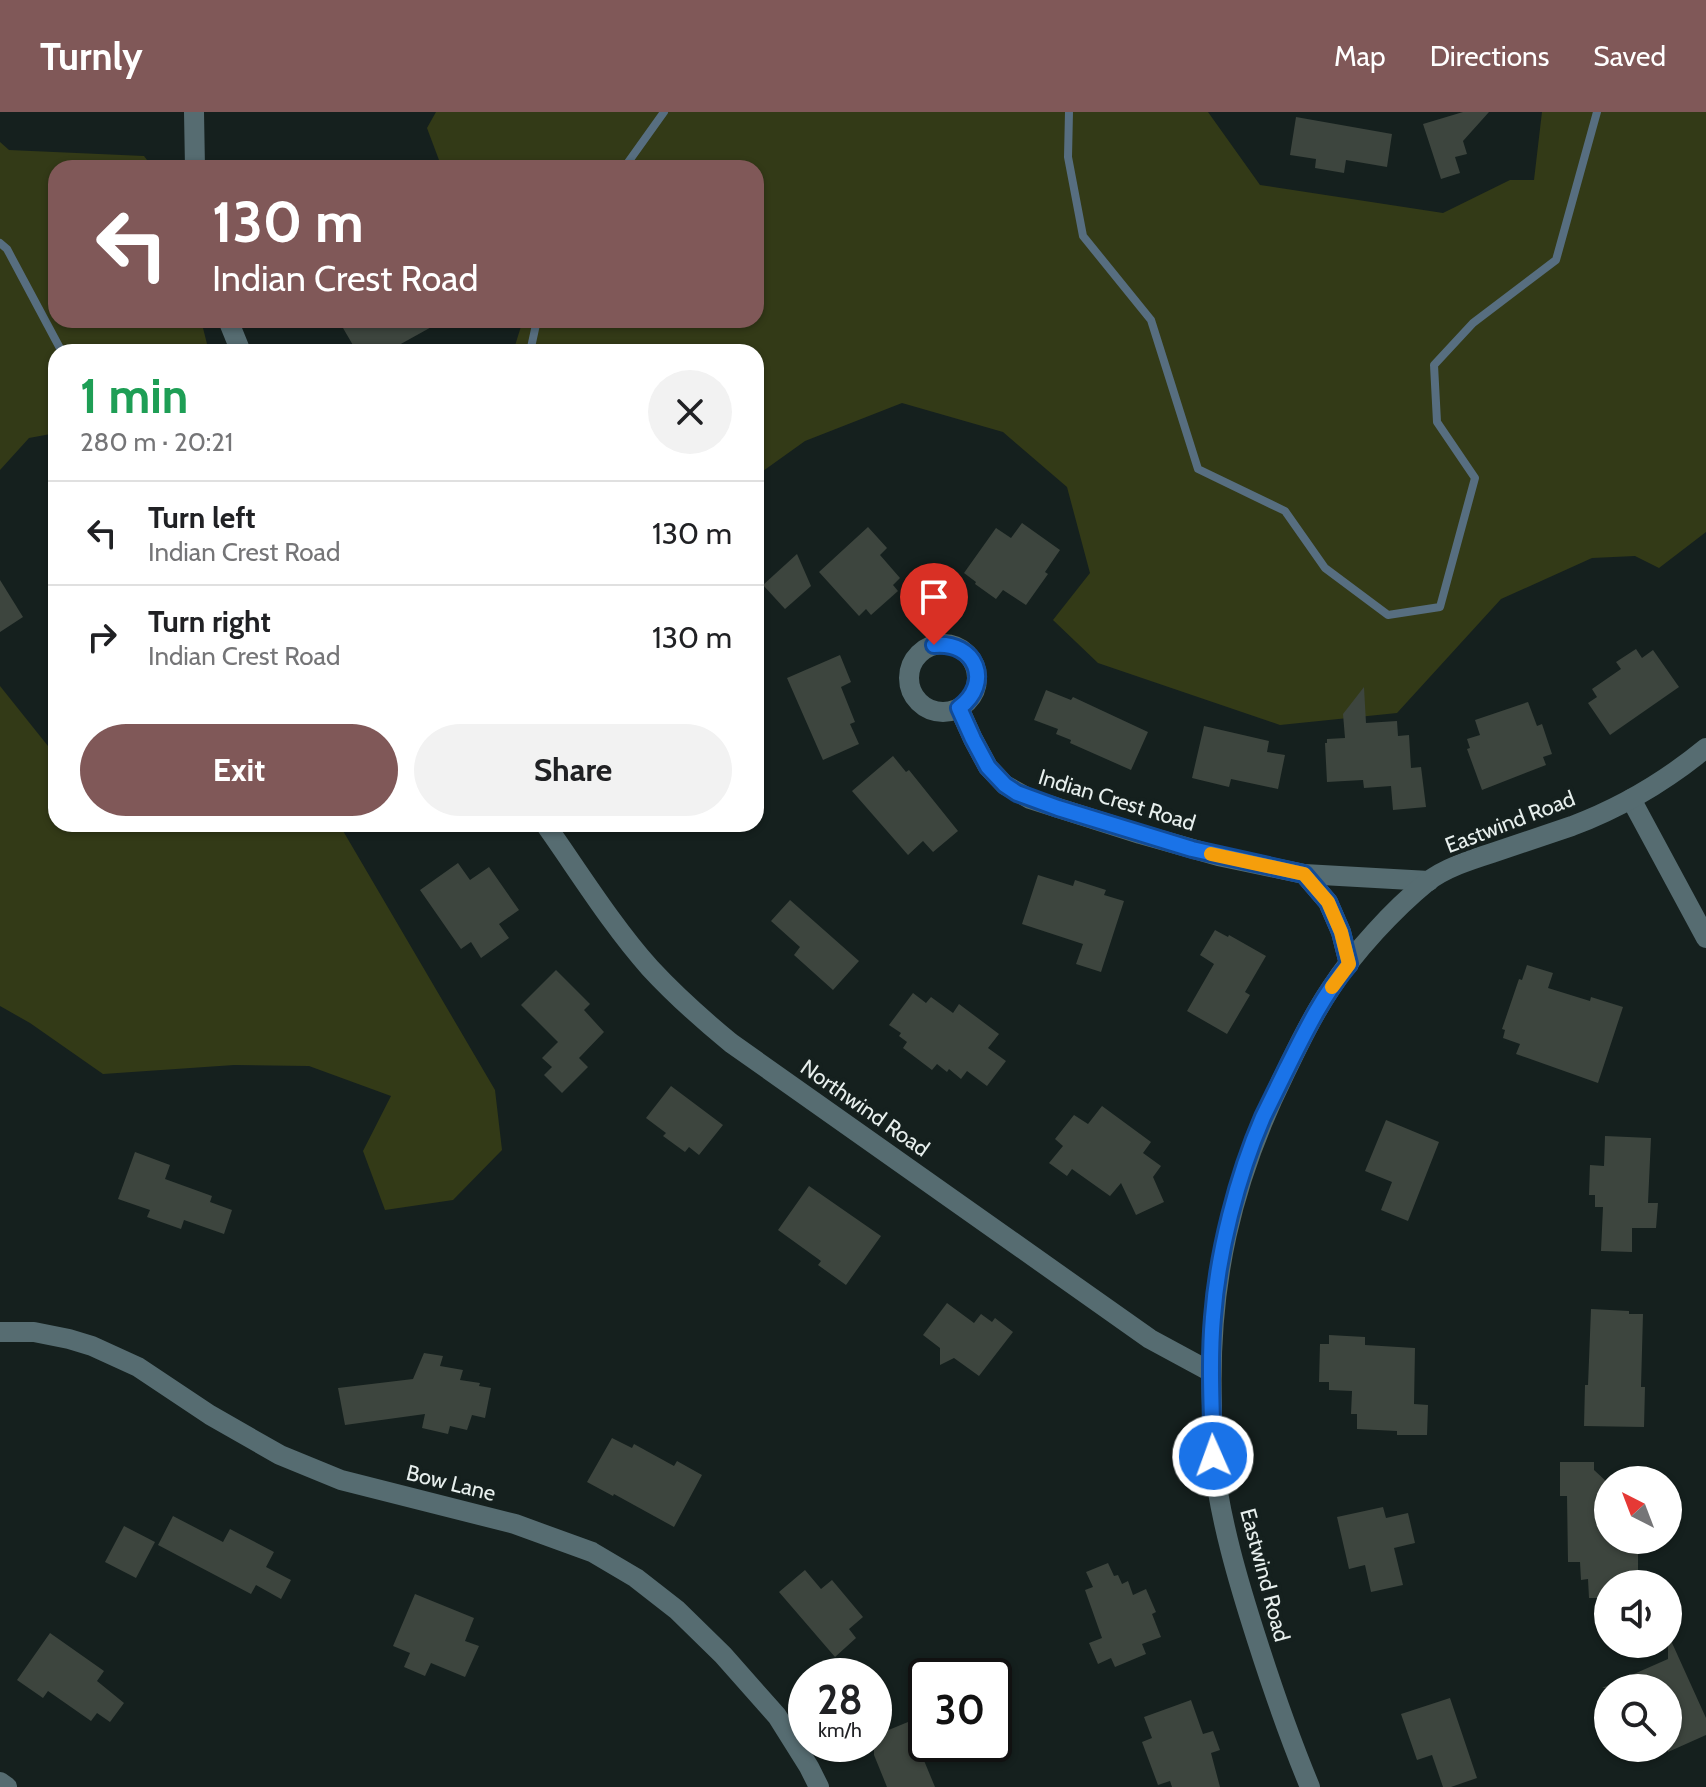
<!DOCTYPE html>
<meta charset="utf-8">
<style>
body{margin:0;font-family:Cabin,sans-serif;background:#f2f2f2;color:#202124;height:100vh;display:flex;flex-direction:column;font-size:30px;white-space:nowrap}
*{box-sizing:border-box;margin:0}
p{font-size:26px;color:#757577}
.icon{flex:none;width:44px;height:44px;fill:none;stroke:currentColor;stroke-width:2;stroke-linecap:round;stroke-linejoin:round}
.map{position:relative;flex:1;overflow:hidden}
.panel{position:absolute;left:48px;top:232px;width:716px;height:488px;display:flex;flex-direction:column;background:#fff;border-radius:24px;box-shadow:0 2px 6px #0004}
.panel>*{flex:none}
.guide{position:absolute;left:48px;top:48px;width:716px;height:168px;border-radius:24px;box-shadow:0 2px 6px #0004;background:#805858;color:#fff;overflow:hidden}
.needle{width:52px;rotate:318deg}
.buttons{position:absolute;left:1594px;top:1354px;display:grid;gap:16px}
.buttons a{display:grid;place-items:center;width:88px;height:88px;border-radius:50%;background:#fff;box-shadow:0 2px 6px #0004;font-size:40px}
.speed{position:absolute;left:788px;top:1546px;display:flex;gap:16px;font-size:40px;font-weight:700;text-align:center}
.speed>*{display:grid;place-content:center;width:104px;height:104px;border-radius:50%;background:#fff;box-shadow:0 2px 6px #0004;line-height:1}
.speed small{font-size:20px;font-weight:400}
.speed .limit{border:4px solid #111;border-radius:12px;background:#fff;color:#111}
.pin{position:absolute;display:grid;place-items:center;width:68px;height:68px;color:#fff;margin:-82px -34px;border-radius:50% 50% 50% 0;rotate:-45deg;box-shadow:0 0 8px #0007}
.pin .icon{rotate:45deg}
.me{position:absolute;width:88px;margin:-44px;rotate:358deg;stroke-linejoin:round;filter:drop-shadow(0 0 6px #0008)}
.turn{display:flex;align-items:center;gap:28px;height:168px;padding:0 32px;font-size:36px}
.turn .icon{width:104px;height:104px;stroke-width:2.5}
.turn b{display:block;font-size:56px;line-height:68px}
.round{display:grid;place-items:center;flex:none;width:84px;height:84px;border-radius:42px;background:#f2f2f2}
.headline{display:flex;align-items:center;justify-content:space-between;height:136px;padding:0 32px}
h1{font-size:48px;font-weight:700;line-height:60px;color:#1e9e55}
.action{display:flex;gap:16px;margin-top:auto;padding:16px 32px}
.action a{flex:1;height:92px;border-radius:48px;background:#805858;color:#fff;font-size:32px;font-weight:700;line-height:92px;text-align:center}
.action a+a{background:#f2f2f2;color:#202124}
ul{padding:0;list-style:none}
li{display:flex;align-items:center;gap:24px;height:104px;padding:0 32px;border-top:2px solid #e0e0e0}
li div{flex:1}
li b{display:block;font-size:30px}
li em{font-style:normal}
header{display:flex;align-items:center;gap:48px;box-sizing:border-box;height:112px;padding:0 40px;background:#805858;color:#fff}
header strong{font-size:38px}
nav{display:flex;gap:44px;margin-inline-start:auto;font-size:28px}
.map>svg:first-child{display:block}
</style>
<header>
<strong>Turnly</strong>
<nav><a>Map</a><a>Directions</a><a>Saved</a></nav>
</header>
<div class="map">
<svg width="1706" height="1675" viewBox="0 0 1706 1675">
<rect width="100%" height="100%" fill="#15201e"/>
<g fill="#333a17">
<path d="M 436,0 L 1208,0 L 1260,73 L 1443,101 L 1510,68 L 1534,68 L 1542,0 L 1706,0 L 1706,420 L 1659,456 L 1635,444 L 1592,446 L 1501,487 L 1397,601 L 1280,613 L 1098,551 L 1053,508 L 1090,461 L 1067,375 L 1003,320 L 902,291 L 805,329 L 756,364 L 756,240 L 513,240 L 523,208 L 756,208 L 756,56 L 442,56 L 427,16 Z"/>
<path d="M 0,30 L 9,38 L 144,44 L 153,56 L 56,56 L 56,208 L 201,208 L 209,240 L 56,240 L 56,321 L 29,326 L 0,358 Z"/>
<path d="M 0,574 L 56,644 L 56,712 L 339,712 L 495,978 L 502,1038 L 453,1088 L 385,1098 L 363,1039 L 391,984 L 309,954 L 234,953 L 103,962 L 30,911 L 0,894 Z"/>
</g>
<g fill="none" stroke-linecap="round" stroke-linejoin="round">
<g stroke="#576e80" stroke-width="8">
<path d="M 1069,0 L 1068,45 L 1083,124 L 1151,208 L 1198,357 L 1285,399 L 1325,456 L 1388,503 L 1440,495 L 1475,366 L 1437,310 L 1434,253 L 1473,211 L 1556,148 L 1597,0"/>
<path d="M 624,56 L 664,0"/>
<path d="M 0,131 L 7,137 L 62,240"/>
<path d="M 530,240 L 537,208"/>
</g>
</g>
<g fill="#3d453e">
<path d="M 1463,0 L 1489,0 L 1463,29 L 1467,42 L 1455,45 L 1460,61 L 1441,67 L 1423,12 Z"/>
<path d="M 1296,5 L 1392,22 L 1387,55 L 1346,48 L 1344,61 L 1315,56 L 1316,47 L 1290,43 Z"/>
<path d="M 356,208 L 444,208 L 399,233 L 403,240 L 357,240 L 343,216 Z"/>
<path d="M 1022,411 L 1060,438 L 1045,460 L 1048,462 L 1026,493 L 1003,478 L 996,487 L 975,472 L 976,470 L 964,461 L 996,416 L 1011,426 Z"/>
<path d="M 868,415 L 887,436 L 880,443 L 900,466 L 893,473 L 898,479 L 871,503 L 866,497 L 859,504 L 819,460 Z"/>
<path d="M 797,442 L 811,474 L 785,497 L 763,473 Z"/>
<path d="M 0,468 L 23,505 L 0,520 Z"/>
<path d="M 1636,537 L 1642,546 L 1653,538 L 1679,575 L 1610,623 L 1588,591 L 1597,585 L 1592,577 L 1621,557 L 1616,550 Z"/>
<path d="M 840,543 L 851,570 L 841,575 L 855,610 L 850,612 L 859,632 L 823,648 L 787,566 Z"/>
<path d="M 1364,575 L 1366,611 L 1397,609 L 1398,624 L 1409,623 L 1411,656 L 1421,655 L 1426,695 L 1393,698 L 1391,674 L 1364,676 L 1363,668 L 1327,670 L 1325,631 L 1327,631 L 1327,627 L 1345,626 L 1343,602 Z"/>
<path d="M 1046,578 L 1071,588 L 1073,585 L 1148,620 L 1131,658 L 1070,631 L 1071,628 L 1056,622 L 1058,617 L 1034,608 Z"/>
<path d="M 1528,590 L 1537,614 L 1542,612 L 1552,642 L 1543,645 L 1546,653 L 1482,678 L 1467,637 L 1470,636 L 1467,627 L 1480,623 L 1475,608 Z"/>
<path d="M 1204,614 L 1269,629 L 1267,640 L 1285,643 L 1278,677 L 1231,667 L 1229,675 L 1192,666 Z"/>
<path d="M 893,644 L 906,660 L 909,658 L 958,719 L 933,740 L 923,729 L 908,743 L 852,679 Z"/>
<path d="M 458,751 L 470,768 L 489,755 L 519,798 L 499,812 L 509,826 L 481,846 L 471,830 L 461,837 L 420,778 Z"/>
<path d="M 1038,763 L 1073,774 L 1075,768 L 1106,778 L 1104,783 L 1124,789 L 1101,860 L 1076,852 L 1083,832 L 1022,812 Z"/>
<path d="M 790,788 L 859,849 L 833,878 L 794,843 L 800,835 L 771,809 Z"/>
<path d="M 1215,818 L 1228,825 L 1229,823 L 1266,844 L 1245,880 L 1250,883 L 1227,922 L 1187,899 L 1214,852 L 1200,843 Z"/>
<path d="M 1527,853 L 1553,861 L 1548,876 L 1590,889 L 1591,885 L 1623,895 L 1598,971 L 1516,942 L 1520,932 L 1503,926 L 1505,918 L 1502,917 L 1519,867 L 1522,868 Z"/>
<path d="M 556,858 L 590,892 L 584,898 L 604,920 L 579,946 L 588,955 L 562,981 L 544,963 L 552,955 L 542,946 L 558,930 L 521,893 Z"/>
<path d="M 913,881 L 926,891 L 931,885 L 953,901 L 959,892 L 999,922 L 988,936 L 1006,949 L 987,974 L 967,959 L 961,967 L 949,957 L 947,960 L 937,952 L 932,958 L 903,936 L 907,930 L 899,924 L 901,921 L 889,913 Z"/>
<path d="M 671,974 L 723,1013 L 699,1043 L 689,1035 L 685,1040 L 663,1024 L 666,1021 L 646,1006 Z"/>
<path d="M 1102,994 L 1151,1030 L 1143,1041 L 1161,1054 L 1153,1065 L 1164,1090 L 1136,1103 L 1121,1071 L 1110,1084 L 1072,1057 L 1067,1064 L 1049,1051 L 1063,1034 L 1055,1027 L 1074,1003 L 1088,1012 Z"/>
<path d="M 1386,1008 L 1439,1030 L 1408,1109 L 1381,1098 L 1392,1070 L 1365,1059 Z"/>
<path d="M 1605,1024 L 1651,1026 L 1648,1091 L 1658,1091 L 1656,1116 L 1632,1116 L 1632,1140 L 1601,1139 L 1603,1095 L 1595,1095 L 1595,1083 L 1589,1083 L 1590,1053 L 1604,1054 Z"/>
<path d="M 135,1040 L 170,1053 L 165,1067 L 212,1084 L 210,1090 L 232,1098 L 224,1122 L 184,1108 L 181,1117 L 147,1105 L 150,1098 L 118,1087 Z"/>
<path d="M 809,1074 L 881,1124 L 846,1173 L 818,1153 L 821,1149 L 778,1118 Z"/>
<path d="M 947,1191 L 974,1211 L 981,1202 L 992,1210 L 995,1206 L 1013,1220 L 979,1264 L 954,1246 L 940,1253 L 940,1236 L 923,1223 Z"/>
<path d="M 1591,1197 L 1629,1199 L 1629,1202 L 1643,1202 L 1641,1275 L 1645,1275 L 1644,1315 L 1584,1314 L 1585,1273 L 1588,1273 Z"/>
<path d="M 1329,1223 L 1365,1225 L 1365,1233 L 1415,1236 L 1414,1292 L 1428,1293 L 1427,1323 L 1397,1323 L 1397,1319 L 1357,1317 L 1357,1302 L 1351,1302 L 1352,1279 L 1329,1278 L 1329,1270 L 1319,1270 L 1320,1232 L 1329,1232 Z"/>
<path d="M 424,1241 L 443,1244 L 440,1254 L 463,1258 L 460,1268 L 480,1271 L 479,1274 L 491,1276 L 485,1306 L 472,1303 L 467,1318 L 450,1314 L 448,1322 L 422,1316 L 425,1302 L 345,1313 L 338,1276 L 413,1267 Z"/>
<path d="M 612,1326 L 632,1336 L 634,1332 L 674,1354 L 677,1349 L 702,1363 L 674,1415 L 614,1382 L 613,1384 L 587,1370 Z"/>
<path d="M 1560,1350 L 1594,1350 L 1594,1358 L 1608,1371 L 1608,1428 L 1638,1428 L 1638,1468 L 1619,1468 L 1619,1472 L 1608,1472 L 1608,1486 L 1589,1486 L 1588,1467 L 1581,1468 L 1580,1450 L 1568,1450 L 1567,1384 L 1560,1384 Z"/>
<path d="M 1383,1395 L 1386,1406 L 1408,1401 L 1415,1431 L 1394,1436 L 1403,1473 L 1371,1480 L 1365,1453 L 1349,1457 L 1337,1405 Z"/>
<path d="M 173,1404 L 223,1430 L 230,1417 L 274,1440 L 266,1455 L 291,1468 L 281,1487 L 256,1473 L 251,1482 L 158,1433 Z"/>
<path d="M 124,1414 L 155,1430 L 136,1466 L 105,1450 Z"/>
<path d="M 1108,1451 L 1114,1464 L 1118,1463 L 1122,1472 L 1128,1469 L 1133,1483 L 1146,1477 L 1156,1500 L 1152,1502 L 1161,1525 L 1142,1532 L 1146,1542 L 1115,1555 L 1111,1546 L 1098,1552 L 1089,1531 L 1102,1526 L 1085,1478 L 1093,1475 L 1086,1460 Z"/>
<path d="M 805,1458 L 821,1477 L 832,1468 L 863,1505 L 849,1517 L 856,1526 L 835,1545 L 779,1480 Z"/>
<path d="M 415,1482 L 474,1506 L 465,1529 L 479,1534 L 465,1565 L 431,1551 L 425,1564 L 404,1555 L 410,1541 L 393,1534 Z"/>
<path d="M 50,1521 L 104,1559 L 97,1569 L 124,1591 L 110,1610 L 97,1601 L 91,1609 L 48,1579 L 43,1586 L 17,1568 Z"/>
<path d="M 1668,1522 L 1706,1606 L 1706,1623 L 1668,1640 L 1668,1576 L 1602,1576 L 1668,1547 Z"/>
<path d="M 1450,1586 L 1477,1666 L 1451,1675 L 1443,1675 L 1432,1643 L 1417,1648 L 1401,1602 Z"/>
<path d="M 1191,1588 L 1203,1622 L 1213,1619 L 1220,1638 L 1211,1641 L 1220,1675 L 1172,1675 L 1170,1669 L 1158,1673 L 1142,1630 L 1152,1626 L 1144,1605 Z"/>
<path d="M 908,1610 L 935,1675 L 887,1675 L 874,1643 L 874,1624 Z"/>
</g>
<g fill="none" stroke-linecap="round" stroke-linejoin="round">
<g stroke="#566c71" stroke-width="20">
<path d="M 194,0 L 195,56"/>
<path d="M 228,208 L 241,240"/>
<circle cx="943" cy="566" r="34"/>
<path d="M 959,596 L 973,627 L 988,655 L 1005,673 L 1030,687 L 1140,722 L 1218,744 L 1304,762 L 1429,769"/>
<path d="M 1631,687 L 1706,826"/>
<path d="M 545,712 C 579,760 611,812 650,856 C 675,883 703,908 731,931 L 1150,1227 L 1211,1260"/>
<path d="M 1304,762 L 1328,790 L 1341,820 L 1349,852"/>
<path d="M 0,1220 L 34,1220 L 69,1227 L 92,1234 L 138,1255 L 210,1303 L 280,1343 L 341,1368 L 515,1412 L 592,1440 L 636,1466 L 677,1498 L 723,1543 L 777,1604 L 809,1655 L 819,1675"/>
<path d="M 0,1670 L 7,1675"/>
<path d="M 1310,1675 C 1290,1627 1273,1578 1257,1528 C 1238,1469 1220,1408 1213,1346 C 1211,1329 1212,1311 1212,1294 C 1208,1172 1231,1070 1285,961 C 1299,932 1313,903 1331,876 C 1354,840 1394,797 1427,770 C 1445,756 1470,748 1492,741 C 1518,732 1545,723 1572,714 C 1620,696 1667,668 1706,636"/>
</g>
</g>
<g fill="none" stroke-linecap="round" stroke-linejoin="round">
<defs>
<path id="route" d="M 934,533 C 976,529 993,571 959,596 L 973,627 L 988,655 L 1005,673 L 1017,681 L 1058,696 L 1192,737 L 1304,762 L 1328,790 L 1341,820 L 1349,852 C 1323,883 1305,920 1287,956 C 1279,972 1271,989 1263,1005 C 1237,1065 1218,1140 1213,1205 C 1209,1251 1212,1298 1213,1344"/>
</defs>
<use href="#route" stroke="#114b97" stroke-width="20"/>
<use href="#route" stroke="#1a73e8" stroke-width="14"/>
<path stroke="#f59e0b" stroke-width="14" d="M 1211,742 L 1304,762 L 1328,790 L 1341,820 L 1349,852 L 1332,875"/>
</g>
<g text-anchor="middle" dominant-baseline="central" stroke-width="8" stroke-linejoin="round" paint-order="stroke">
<g font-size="22" fill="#e7efed" stroke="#15201e">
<text transform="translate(1117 688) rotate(17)">Indian Crest Road</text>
<text transform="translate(1510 710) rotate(-21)">Eastwind Road</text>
<text transform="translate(865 996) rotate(35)">Northwind Road</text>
<text transform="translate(451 1371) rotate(14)">Bow Lane</text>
<text transform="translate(1265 1463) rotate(75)">Eastwind Road</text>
</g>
</g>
</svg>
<div class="buttons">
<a><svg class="needle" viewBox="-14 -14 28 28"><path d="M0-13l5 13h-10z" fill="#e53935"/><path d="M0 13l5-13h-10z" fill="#757577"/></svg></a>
<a><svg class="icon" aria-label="sound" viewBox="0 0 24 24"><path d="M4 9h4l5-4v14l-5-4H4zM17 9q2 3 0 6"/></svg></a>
<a><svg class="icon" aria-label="search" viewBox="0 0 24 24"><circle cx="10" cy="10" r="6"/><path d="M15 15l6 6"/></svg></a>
</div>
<div class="speed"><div>28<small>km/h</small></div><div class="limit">30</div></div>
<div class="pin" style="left:934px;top:533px;background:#d93025"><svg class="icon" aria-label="arrive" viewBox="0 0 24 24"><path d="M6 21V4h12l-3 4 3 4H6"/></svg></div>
<svg class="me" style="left:1213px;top:1344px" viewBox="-20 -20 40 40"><circle r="17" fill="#1a73e8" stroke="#fff" stroke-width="3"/><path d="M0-11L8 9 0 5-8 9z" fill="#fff"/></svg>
<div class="guide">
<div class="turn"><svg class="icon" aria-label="left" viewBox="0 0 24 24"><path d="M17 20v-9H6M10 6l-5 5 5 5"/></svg><div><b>130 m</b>Indian Crest Road</div></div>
</div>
<section class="panel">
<div class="headline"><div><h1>1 min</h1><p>280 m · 20:21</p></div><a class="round"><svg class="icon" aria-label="close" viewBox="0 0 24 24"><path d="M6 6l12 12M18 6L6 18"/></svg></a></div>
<ul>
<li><svg class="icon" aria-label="left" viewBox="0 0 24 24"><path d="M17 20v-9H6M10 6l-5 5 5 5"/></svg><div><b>Turn left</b><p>Indian Crest Road</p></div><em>130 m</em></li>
<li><svg class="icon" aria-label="right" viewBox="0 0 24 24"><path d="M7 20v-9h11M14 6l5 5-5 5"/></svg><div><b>Turn right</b><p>Indian Crest Road</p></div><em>130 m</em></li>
</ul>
<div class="action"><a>Exit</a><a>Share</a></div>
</section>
</div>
